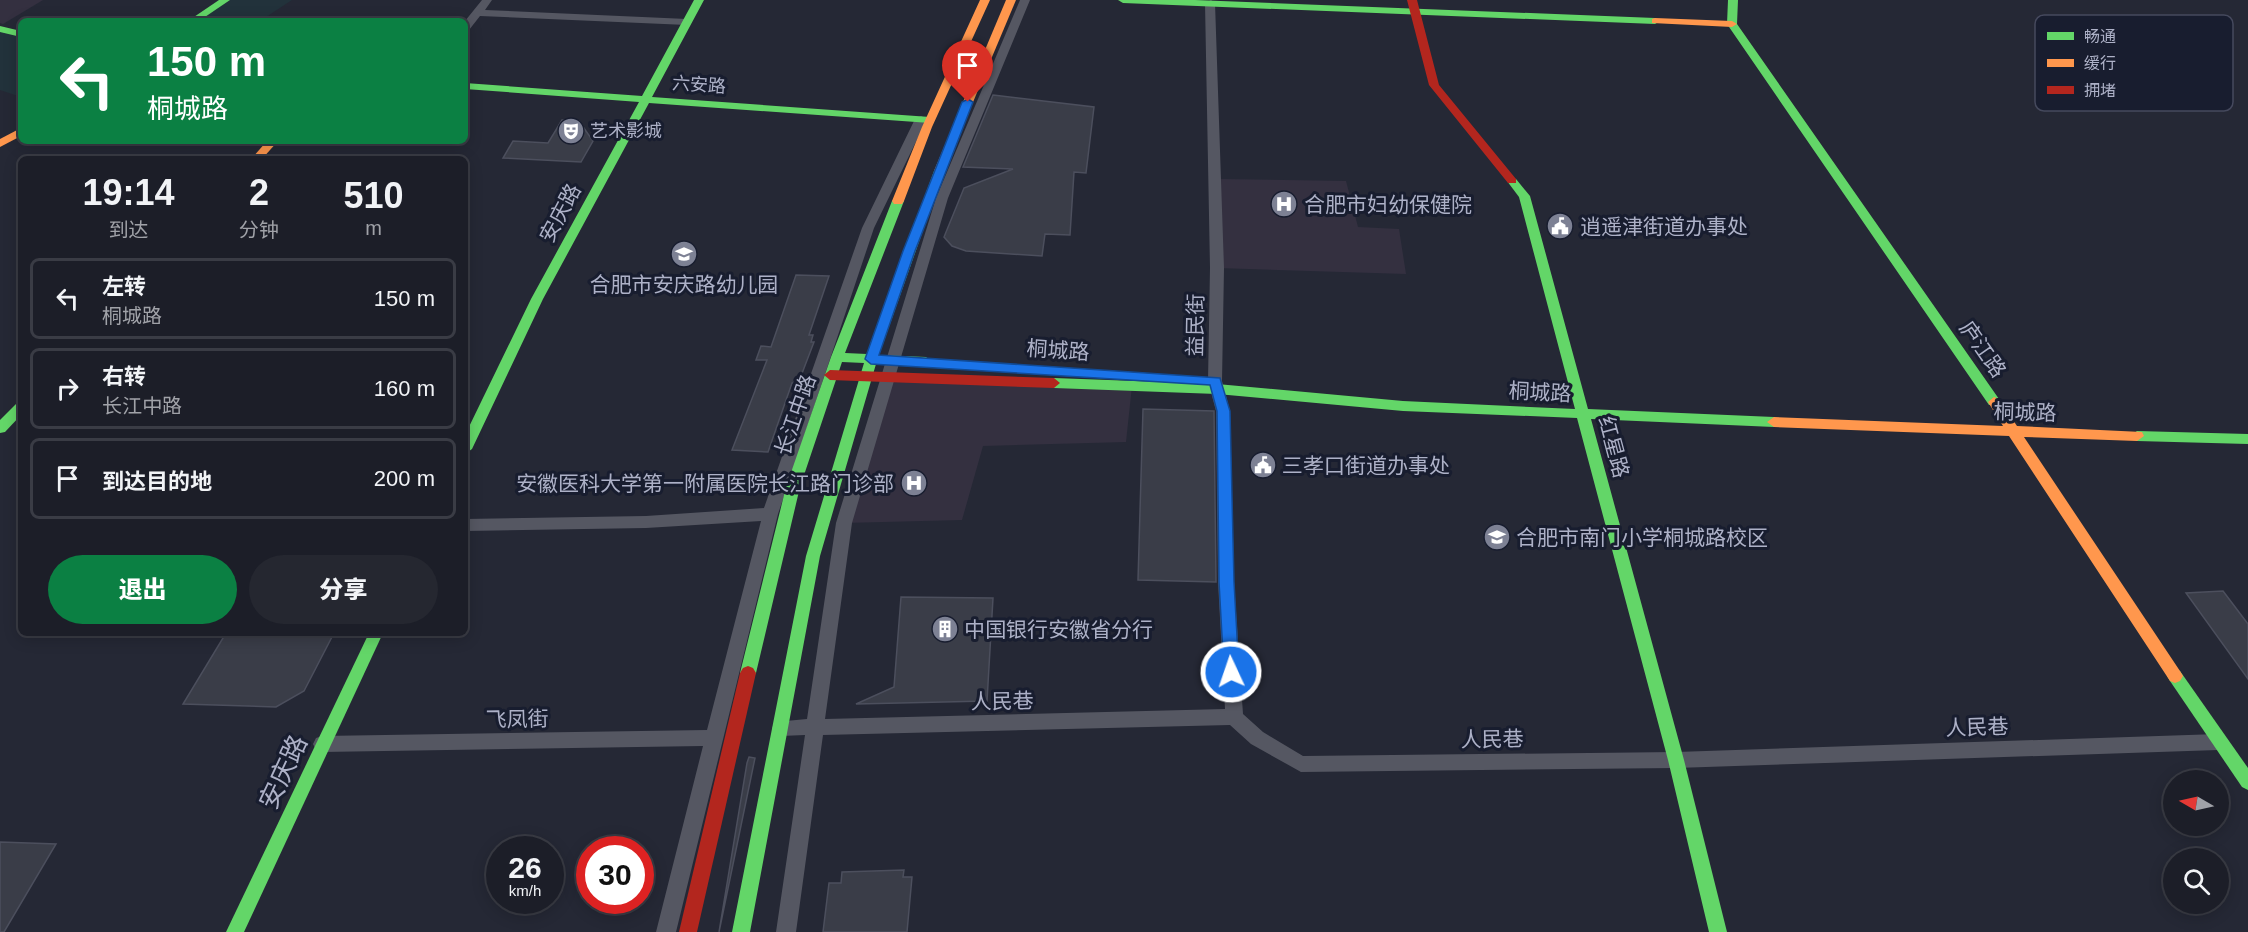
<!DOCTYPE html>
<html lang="zh">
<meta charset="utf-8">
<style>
body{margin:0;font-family:Arial,"Noto Sans SC",sans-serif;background:#252730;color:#f1f3f6;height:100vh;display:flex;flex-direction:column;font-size:22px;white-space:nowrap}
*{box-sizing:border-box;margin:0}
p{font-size:20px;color:#a0a2a8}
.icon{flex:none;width:33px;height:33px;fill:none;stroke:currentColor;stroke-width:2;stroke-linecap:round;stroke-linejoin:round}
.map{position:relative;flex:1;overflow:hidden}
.details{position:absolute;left:18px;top:156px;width:450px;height:480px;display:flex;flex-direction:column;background:#1c1e28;border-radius:9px;box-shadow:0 3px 15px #0003,0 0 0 2px #3a3c45}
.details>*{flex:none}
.hud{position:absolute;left:18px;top:18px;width:450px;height:126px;border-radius:9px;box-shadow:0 3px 15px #0003,0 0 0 2px #3a3c45;background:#0b8043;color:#fff;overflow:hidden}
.needle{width:39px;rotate:279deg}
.tools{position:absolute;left:2163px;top:770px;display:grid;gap:12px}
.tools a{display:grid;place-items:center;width:66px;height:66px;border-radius:50%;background:#1c1e28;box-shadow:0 3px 15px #0003,0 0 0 2px #3a3c45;font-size:30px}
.speed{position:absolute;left:486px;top:836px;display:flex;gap:12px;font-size:30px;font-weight:700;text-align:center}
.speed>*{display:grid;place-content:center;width:78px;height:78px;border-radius:50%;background:#1c1e28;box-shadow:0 3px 15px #0003,0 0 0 2px #3a3c45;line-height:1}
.speed small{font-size:15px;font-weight:400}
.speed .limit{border:9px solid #d22;background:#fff;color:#111}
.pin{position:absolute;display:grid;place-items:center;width:51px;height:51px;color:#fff;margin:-62px -26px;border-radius:50% 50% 50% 0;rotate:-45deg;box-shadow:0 0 6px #0007}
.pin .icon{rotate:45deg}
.me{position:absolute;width:66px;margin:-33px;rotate:357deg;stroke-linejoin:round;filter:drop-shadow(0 0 4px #0008)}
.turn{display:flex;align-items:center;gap:21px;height:126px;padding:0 30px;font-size:27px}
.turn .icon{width:78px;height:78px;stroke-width:2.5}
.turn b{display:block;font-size:42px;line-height:51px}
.eta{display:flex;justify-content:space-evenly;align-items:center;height:102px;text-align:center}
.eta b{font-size:36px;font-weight:800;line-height:42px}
.cta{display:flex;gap:12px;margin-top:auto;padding:12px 30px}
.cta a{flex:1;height:69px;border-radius:36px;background:#0b8043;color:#fff;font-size:24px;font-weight:800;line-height:69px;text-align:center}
.cta a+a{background:#252730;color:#f1f3f6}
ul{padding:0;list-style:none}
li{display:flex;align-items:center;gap:18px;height:81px;margin:0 12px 9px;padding:0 18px;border:3px solid #3a3c45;border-radius:9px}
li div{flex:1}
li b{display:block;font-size:22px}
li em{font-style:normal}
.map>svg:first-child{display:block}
</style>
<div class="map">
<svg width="2248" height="932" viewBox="0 0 2248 932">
<rect width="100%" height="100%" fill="#252835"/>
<g fill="#343040">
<path d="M 0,0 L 43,0 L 3,24 L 0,23 Z"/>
<path d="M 1216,179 L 1346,181 L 1358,227 L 1399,229 L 1406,274 L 1217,268 Z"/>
<path d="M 889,376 L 1132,386 L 1126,442 L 983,446 L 962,520 L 844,523 Z"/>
</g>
<g fill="#22323b">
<path d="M 225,0 L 292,0 L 260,21 L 193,21 Z"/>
<path d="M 0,29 L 21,34 L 21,97 L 0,90 Z"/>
</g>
<g fill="#3a3d48" stroke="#4c4f5d" stroke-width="1.5">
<path d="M 993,95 L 1094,107 L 1086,173 L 1074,172 L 1070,235 L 1045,234 L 1042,256 L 966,251 L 952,246 L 944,237 L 964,188 L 1013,169 L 963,167 Z"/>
<path d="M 562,120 L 579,121 L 593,141 L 581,162 L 503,158 L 513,141 L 548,143 Z"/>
<path d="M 796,275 L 829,276 L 809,335 L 813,335 L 811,342 L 814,342 L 801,376 L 797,383 L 792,383 L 768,452 L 732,450 L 767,360 L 756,360 L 761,346 L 771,347 Z"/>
<path d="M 1143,409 L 1214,411 L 1216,582 L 1138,580 Z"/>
<path d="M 2223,591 L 2248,624 L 2248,679 L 2186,593 Z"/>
<path d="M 901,597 L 993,598 L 987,701 L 856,704 L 894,687 Z"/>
<path d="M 226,633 L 334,633 L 304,691 L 276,707 L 183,704 Z"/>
<path d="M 749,757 L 755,758 L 719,932 L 747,763 Z"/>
<path d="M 0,842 L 56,844 L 4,932 L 0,932 Z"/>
<path d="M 904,870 L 903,877 L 912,877 L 907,932 L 823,932 L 829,883 L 841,883 L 842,872 Z"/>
</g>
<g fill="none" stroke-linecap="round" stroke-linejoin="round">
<g fill="#555762" fill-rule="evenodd">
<path d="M 482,0 L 492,0 L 485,10 L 687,19 L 692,22 L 687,25 L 480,16 L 469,30 L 465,31 L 465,21 Z"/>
<path d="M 1020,0 L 1030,0 L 948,198 L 852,523 L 825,719 L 1225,709 L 1218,582 L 1216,411 L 1208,381 L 1210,268 L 1205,3 L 1211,0 L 1215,3 L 1224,268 L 1222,381 L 1230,411 L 1234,582 L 1243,714 L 1263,732 L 1303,756 L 1676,752 L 2218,734 L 2224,736 L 2227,742 L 2224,748 L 2218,750 L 1676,768 L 1301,772 L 1251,744 L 1230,725 L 823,735 L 796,932 L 776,932 L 805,735 L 781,736 L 775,734 L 772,728 L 775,722 L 807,719 L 836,523 L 936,198 Z"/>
<path d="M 397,16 L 429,18 L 434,21 L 393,21 L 393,17 Z"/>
<path d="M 921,116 L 927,119 L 874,228 L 778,514 L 676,932 L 656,932 L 703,746 L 322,752 L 316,750 L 313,744 L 316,738 L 322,736 L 707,730 L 761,521 L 646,528 L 465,531 L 465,519 L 646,516 L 764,508 L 862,228 L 915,119 Z"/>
</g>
<g fill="#63d668" fill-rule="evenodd">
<path d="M 219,0 L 230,0 L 199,21 L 188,21 Z"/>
<path d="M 694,0 L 704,0 L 652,97 L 930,117 L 935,120 L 930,123 L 649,103 L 543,299 L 472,449 L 465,454 L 465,435 L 531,299 L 639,102 L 465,89 L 465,83 L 642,96 Z"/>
<path d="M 1118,0 L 1195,0 L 1655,18 L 1660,21 L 1655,24 L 1123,3 Z"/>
<path d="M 1728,0 L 1738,0 L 1737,24 L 1999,399 L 2000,402 L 1999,405 L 1989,405 L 1727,24 Z"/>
<path d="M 0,26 L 21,31 L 21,37 L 0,32 Z"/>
<path d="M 939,168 L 944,171 L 879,355 L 926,357 L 932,362 L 926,367 L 876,364 L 820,556 L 750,932 L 732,932 L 806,556 L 864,363 L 842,362 L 800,487 L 756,673 L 753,678 L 748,680 L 743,678 L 740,673 L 786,487 L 831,357 L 892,201 L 898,197 L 904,201 L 845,353 L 867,354 L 934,171 Z"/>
<path d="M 1512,178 L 1516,179 L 1530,196 L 1588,409 L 1774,417 L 1781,422 L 1774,427 L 1591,419 L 1684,760 L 1727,932 L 1709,932 L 1668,760 L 1577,418 L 1403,411 L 1217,394 L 1054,388 L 1048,383 L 1054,378 L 1217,384 L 1403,401 L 1575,409 L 1519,197 L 1507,181 Z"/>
<path d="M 21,402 L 21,415 L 5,432 L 0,433 L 0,420 L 16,404 Z"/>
<path d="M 2137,431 L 2248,434 L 2248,444 L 2137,441 L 2130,436 Z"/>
<path d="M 369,633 L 383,633 L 244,932 L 226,932 Z"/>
<path d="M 2175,669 L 2180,671 L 2248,768 L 2248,790 L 2242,787 L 2170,681 L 2167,676 L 2170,671 Z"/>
</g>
<g fill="#ff974d" fill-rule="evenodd">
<path d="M 980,0 L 990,0 L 932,127 L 904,201 L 902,204 L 894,204 L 892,201 L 922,127 Z"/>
<path d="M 1006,0 L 1016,0 L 944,171 L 943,173 L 935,173 L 934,171 Z"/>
<path d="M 1655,18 L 1732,21 L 1737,24 L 1732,27 L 1652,23 L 1652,19 Z"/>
<path d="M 21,128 L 21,136 L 0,147 L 0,139 Z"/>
<path d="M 267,141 L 278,141 L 262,159 L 251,159 Z"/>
<path d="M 1994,397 L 1999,399 L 2017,426 L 2142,432 L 2144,436 L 2137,441 L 2024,437 L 2180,671 L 2183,676 L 2180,681 L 2175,683 L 2170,681 L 2009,436 L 1774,427 L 1767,422 L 1774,417 L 2003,426 L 1988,402 Z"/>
</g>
<g fill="#b3261e" fill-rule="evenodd">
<path d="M 1407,0 L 1417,0 L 1439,85 L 1516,179 L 1516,183 L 1508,183 L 1429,85 Z"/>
<path d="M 830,370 L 1054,378 L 1060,383 L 1054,388 L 830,380 L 824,375 Z"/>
<path d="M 748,666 L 753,668 L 756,673 L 697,932 L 679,932 L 740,673 L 743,668 Z"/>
</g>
</g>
<path fill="#1a73e8" stroke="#114b97" stroke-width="1.5" d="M 968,99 L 973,102 L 915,251 L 879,355 L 1220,378 L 1230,411 L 1234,582 L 1239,672 L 1237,677 L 1226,677 L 1224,672 L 1219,582 L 1217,411 L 1210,385 L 871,364 L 865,359 L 903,251 L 962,102 Z"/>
<defs>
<symbol id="theatre-disc" viewBox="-11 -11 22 22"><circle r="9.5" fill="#7d8194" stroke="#181d2f"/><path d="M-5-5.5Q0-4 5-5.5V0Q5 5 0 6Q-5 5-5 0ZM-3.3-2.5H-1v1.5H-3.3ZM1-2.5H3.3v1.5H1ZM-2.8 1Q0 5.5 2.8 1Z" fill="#fff"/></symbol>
<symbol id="hospital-disc" viewBox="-11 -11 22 22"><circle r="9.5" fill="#7d8194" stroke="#181d2f"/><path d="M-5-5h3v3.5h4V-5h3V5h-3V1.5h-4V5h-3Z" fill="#fff"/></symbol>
<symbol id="civic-disc" viewBox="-11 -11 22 22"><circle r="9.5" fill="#7d8194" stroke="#181d2f"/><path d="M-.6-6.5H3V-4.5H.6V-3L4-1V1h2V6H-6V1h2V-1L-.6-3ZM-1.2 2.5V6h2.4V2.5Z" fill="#fff"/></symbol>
<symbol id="school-disc" viewBox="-11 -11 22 22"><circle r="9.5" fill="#7d8194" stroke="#181d2f"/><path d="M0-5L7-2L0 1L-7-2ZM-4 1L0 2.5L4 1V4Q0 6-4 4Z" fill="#fff"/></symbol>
<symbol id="building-disc" viewBox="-11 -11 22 22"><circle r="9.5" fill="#7d8194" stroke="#181d2f"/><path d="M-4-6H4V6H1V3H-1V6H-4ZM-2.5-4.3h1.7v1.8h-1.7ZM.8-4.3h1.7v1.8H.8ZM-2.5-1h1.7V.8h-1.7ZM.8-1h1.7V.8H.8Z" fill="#fff"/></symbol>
</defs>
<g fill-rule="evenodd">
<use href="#theatre-disc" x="556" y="116" width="30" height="30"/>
<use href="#hospital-disc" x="1269" y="189" width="30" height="30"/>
<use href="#civic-disc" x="1545" y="211" width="30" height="30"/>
<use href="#school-disc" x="669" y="239" width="30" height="30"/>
<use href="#civic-disc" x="1248" y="450" width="30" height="30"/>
<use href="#hospital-disc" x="899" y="468" width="30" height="30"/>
<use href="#school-disc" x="1482" y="522" width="30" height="30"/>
<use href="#building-disc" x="930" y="614" width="30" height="30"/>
</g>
<g text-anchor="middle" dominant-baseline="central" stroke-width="6" stroke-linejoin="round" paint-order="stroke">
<g font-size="18" fill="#adb1c7" stroke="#181d2f">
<text transform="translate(699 85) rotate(4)">六安路</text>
</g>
<g font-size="18" fill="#adb1c7" stroke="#181d2f" text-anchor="start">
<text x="590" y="131">艺术影城</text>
</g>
<g font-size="21" fill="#adb1c7" stroke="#181d2f" text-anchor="start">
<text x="1304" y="204">合肥市妇幼保健院</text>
<text x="1580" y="226">逍遥津街道办事处</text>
<text x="684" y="284" text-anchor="middle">合肥市安庆路幼儿园</text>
<text x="1282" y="465">三孝口街道办事处</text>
<text x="894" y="483" text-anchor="end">安徽医科大学第一附属医院长江路门诊部</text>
<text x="1516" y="537">合肥市南门小学桐城路校区</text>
<text x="964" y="629">中国银行安徽省分行</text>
</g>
<g font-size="21" fill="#adb1c7" stroke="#181d2f">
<text transform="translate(560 213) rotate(-62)">安庆路</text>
<text transform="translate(1195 325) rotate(-89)">益民街</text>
<text transform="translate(1983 349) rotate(55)">庐江路</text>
<text transform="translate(1058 350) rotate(4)">桐城路</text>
<text transform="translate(1540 392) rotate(3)">桐城路</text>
<text transform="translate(2025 412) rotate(2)">桐城路</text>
<text transform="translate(795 415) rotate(-71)">长江中路</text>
<text transform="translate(1614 447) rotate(75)">红星路</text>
<text transform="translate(1002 701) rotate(-1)">人民巷</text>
<text transform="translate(517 719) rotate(-1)">飞凤街</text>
<text transform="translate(1977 727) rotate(-2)">人民巷</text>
<text transform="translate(1492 739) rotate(-1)">人民巷</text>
</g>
<g font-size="26" fill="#adb1c7" stroke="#181d2f">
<text transform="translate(283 772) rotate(-65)">安庆路</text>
</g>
</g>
<rect x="2035" y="15" width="198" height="96" rx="9" fill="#181d2f" stroke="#45495d" stroke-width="1.5"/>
<rect x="2047" y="32" width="27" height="8" fill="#63d668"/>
<rect x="2047" y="59" width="27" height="8" fill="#ff974d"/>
<rect x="2047" y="86" width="27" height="8" fill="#b3261e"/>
<g font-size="16" fill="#adb1c7">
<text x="2084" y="42">畅通</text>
<text x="2084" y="69">缓行</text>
<text x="2084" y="96">拥堵</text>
</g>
</svg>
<div class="tools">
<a><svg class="needle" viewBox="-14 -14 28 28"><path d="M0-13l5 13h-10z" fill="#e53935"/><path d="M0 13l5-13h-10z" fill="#a0a2a8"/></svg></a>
<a><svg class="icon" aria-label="search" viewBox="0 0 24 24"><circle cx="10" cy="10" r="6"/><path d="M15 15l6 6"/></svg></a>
</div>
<div class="speed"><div>26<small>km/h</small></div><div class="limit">30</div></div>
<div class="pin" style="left:968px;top:102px;background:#d93025"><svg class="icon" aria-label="arrive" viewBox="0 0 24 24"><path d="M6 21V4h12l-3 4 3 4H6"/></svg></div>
<svg class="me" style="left:1231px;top:672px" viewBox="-20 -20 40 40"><circle r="17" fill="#1a73e8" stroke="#fff" stroke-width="3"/><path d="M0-11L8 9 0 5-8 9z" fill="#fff"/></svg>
<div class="hud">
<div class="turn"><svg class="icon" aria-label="left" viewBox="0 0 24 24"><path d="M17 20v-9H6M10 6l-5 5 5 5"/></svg><div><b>150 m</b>桐城路</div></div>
</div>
<section class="details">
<div class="eta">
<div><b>19:14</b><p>到达</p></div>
<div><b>2</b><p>分钟</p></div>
<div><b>510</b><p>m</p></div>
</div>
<ul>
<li><svg class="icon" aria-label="left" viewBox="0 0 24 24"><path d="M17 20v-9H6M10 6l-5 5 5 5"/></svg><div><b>左转</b><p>桐城路</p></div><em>150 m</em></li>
<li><svg class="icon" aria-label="right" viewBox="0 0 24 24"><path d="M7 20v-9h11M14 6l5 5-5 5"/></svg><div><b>右转</b><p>长江中路</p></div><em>160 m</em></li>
<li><svg class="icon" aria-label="arrive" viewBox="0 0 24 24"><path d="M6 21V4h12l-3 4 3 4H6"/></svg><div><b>到达目的地</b></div><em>200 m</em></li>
</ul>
<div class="cta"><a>退出</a><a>分享</a></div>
</section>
</div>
